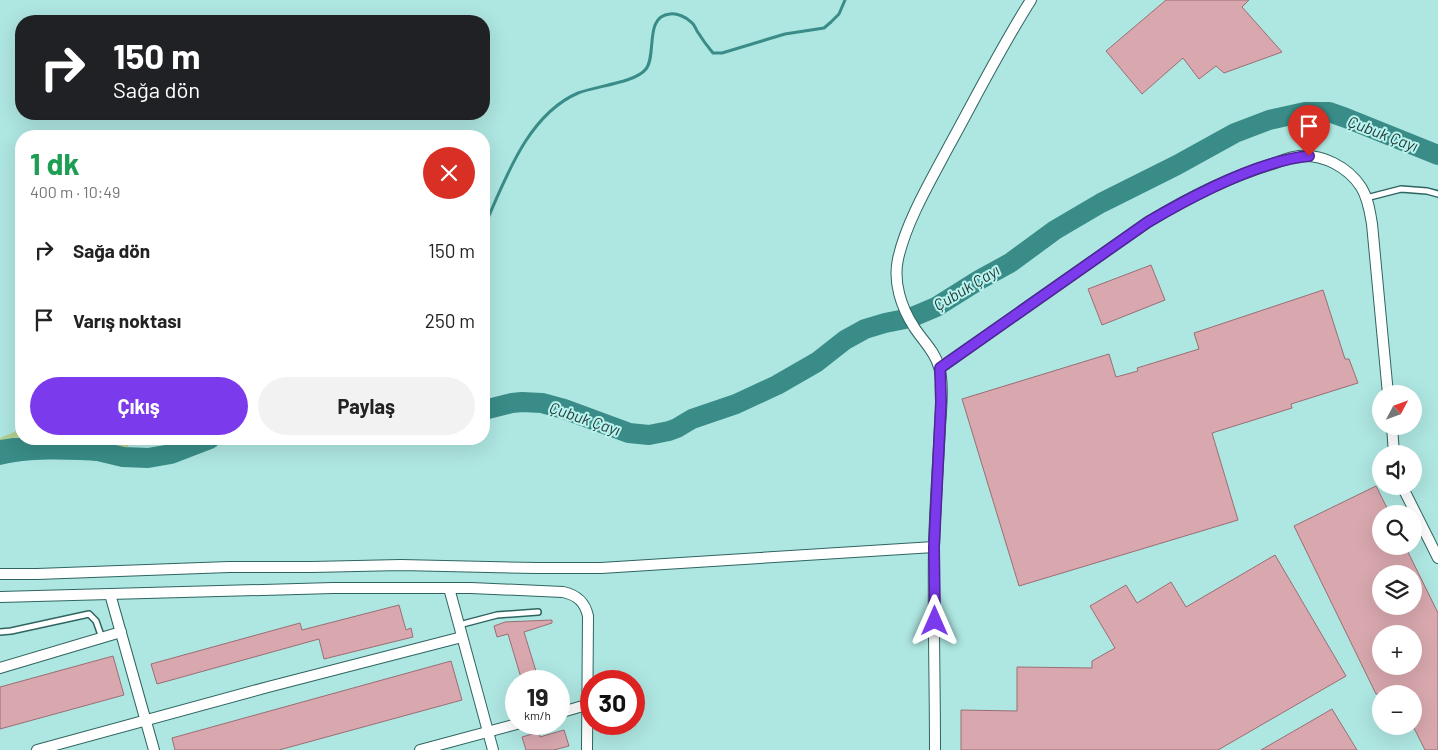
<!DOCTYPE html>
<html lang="tr">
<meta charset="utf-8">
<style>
body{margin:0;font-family:Barlow,sans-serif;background:#f2f2f2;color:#222;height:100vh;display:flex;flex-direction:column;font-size:19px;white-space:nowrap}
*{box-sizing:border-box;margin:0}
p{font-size:16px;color:#767676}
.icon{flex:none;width:28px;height:28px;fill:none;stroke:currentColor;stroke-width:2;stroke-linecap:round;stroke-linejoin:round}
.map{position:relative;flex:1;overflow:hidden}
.side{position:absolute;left:15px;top:130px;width:475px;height:315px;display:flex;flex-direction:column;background:#fff;border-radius:20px;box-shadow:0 5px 20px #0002}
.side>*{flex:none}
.banner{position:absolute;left:15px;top:15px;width:475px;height:105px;border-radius:20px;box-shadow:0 5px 20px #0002;background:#202124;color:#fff;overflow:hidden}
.needle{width:32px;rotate:49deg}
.tools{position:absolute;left:1372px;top:385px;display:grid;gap:10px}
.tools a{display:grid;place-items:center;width:50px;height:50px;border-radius:50%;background:#fff;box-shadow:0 5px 20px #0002;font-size:25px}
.speed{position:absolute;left:505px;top:670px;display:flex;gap:10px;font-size:25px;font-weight:700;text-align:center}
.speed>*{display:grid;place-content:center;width:65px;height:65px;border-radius:50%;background:#fff;box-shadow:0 5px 20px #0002;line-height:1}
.speed small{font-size:12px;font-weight:400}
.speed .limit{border:8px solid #d22;background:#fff;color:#111}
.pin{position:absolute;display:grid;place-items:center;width:42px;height:42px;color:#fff;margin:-51px -21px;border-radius:50% 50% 50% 0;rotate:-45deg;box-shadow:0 0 5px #0007}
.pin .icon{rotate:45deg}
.me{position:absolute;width:55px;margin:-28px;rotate:0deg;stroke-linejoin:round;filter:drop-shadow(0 0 4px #0008)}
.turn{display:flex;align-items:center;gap:18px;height:105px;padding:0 15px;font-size:22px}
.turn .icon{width:65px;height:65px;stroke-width:2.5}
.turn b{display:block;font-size:35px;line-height:42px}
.round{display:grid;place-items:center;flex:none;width:52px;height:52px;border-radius:26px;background:#f2f2f2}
.summary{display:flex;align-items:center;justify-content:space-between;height:85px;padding:0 15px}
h1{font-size:30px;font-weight:700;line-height:38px;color:#1e9e55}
.action{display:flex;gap:10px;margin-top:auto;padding:10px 15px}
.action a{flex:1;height:58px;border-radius:30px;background:#7c3aed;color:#fff;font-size:20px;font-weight:700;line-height:58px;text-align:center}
.action a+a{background:#f2f2f2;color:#222}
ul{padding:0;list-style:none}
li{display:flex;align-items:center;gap:15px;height:70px;padding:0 15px}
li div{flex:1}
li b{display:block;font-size:19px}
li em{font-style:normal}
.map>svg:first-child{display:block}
</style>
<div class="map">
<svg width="1438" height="750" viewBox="0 0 1438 750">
<rect width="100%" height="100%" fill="#aee6e1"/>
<path fill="#b2cf92" d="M 21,429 L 21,439 L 128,439 L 129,442 L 128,447 L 125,450 C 112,451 109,443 98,439 L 0,446 L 0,438 Z"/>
<path fill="#398c87" d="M 13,438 L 101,439 L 104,461 C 69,460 35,457 0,465 L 0,440 Z"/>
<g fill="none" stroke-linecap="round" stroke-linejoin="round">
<path stroke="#398c87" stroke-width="3" d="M 484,227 C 505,180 527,115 578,93 C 595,86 635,83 646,69 C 657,55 644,16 670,14 C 677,13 686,17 691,22 C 694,24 696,29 697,31 C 702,39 707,46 713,53 L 722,53 L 785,34 L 824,28 L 831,22 L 839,14 L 845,0"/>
<g stroke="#398c87" stroke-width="20">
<path d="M 484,410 L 512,403 L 522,402 L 542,403 L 564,409 L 629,433 L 649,435 L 669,431 L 677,428 L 692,419 L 736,404 L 777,385 L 817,362 L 845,340 L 865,329 L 885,323 L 910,318 L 936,307 L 979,280 L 1010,263 L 1055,230 L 1101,203 L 1177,165 L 1235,133 L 1269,120 L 1305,112 L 1329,112 L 1346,118 L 1438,155"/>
<path d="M 77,448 L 98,451 L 123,457 L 148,458 L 171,454 L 210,439"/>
</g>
</g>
<g fill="#d8a8ae" stroke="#9a6e74" fill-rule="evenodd">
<path d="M 1166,0 L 1249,0 L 1242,7 L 1282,52 L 1224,73 L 1216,66 L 1199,79 L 1183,58 L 1142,94 L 1106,51 Z"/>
<path d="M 1151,265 L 1165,300 L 1102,325 L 1088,289 Z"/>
<path d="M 1323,290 L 1345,359 L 1349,359 L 1358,383 L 1291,404 L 1292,408 L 1212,433 L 1238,520 L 1019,586 L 962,399 L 1109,354 L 1116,377 L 1138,371 L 1137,368 L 1199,349 L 1194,333 Z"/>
<path d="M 1376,486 L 1390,514 L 1381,514 L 1381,546 L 1405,546 L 1438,613 L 1438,750 L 1425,750 L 1414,728 L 1414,694 L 1376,694 L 1294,526 ZM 1381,574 L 1414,574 L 1414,606 L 1381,606 ZM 1381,634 L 1414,634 L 1414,666 L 1381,666 Z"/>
<path d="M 1275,555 L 1346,676 L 1218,750 L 961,750 L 961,710 L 1017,711 L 1017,667 L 1092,668 L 1092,661 L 1115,648 L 1090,606 L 1126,585 L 1137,603 L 1171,582 L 1186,607 Z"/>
<path d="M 399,605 L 406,630 L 411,628 L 413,637 L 324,659 L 319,639 L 157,684 L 151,664 L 300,623 L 302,630 Z"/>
<path d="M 552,620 L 552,623 L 524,632 L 539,681 L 522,681 L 508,634 L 497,637 L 494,626 L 505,622 Z"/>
<path d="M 113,656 L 124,695 L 0,729 L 0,687 Z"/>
<path d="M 451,661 L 462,700 L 279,750 L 175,750 L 172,738 Z"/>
<path d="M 1332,709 L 1357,750 L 1261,750 Z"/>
<path d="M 564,730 L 569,746 L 554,750 L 526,750 L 522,737 L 539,732 L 540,737 Z"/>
</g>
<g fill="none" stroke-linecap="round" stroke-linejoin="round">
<defs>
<g id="service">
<path d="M 1366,198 L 1401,189 L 1427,191 L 1438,194"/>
<path d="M 459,625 L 497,615 L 538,612"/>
<path d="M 0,632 L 11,631 L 89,614 L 96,621 L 102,638"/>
</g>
<g id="minor">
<path d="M 940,368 L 1148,222 C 1186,199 1227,178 1269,165 C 1279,162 1289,157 1299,156 C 1323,154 1348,167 1361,187 C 1368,198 1370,212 1372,224 L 1388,394"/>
<path d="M 1392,426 L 1394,454"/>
<path d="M 1402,486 L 1438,558"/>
<path d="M 0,574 L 37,574 L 229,567 L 312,567 L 401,565 L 536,568 L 601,568 L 934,547"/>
<path d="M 449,588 L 493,750"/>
<path d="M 110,594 L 154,750"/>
<path d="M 0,597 L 333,588 L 471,588 L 563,592 C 577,595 585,602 588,616 L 587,750"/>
<path d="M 0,668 L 121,632"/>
<path d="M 559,713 L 586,705"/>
<path d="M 37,750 L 268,687 L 462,637"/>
<path d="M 420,750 L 517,724"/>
<path d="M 935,750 C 935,682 933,614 934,546 C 935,507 938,467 940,427 C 941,410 944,383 939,367 C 935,351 922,340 914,327 C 901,307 893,282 898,259 C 906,222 931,180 949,146 C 976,97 1001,47 1031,0"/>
</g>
</defs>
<use href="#service" stroke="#2f6561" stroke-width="8"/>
<use href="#minor" stroke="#2f6561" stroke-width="12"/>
<use href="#service" stroke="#fff" stroke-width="5"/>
<use href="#minor" stroke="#fff" stroke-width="10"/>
</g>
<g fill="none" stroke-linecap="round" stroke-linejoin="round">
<defs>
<path id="route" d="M 935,621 L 934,547 L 941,402 L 940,368 L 1148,222 C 1187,199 1228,177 1271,164 C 1284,160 1296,157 1309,156"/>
</defs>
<use href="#route" stroke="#51269a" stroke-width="12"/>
<use href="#route" stroke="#7c3aed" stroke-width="9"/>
</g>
<g text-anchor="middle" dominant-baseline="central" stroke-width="4" stroke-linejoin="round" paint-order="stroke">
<g font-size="16" font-style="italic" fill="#223c3a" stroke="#bbf3ee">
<text transform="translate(1383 133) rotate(21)">Çubuk Çayı</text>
<text transform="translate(966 287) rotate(-31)">Çubuk Çayı</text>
<text transform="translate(585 418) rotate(19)">Çubuk Çayı</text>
</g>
</g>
</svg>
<div class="tools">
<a><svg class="needle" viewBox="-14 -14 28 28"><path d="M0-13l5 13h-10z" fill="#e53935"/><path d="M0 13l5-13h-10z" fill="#767676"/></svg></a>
<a><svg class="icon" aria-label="sound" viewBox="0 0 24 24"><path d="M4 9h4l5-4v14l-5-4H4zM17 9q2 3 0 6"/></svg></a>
<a><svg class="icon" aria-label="search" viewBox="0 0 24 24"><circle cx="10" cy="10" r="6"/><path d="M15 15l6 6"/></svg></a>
<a><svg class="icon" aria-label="layers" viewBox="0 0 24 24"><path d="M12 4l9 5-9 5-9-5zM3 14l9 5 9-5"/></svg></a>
<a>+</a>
<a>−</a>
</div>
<div class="speed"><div>19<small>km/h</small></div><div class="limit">30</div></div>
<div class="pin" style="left:1309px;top:156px;background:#d93025"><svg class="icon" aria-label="arrive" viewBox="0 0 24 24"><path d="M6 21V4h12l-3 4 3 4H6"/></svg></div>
<svg class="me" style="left:935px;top:621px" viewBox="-20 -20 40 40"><path d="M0-17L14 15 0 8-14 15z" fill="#7c3aed" stroke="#fff" stroke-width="4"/></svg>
<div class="banner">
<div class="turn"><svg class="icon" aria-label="right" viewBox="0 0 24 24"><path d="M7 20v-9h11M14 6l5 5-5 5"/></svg><div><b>150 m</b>Sağa dön</div></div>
</div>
<section class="side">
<div class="summary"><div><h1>1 dk</h1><p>400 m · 10:49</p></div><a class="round" style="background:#d93025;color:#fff"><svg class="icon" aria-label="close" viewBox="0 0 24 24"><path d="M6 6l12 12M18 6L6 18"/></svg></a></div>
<ul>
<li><svg class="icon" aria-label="right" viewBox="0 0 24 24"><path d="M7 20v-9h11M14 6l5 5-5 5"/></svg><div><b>Sağa dön</b></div><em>150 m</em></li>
<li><svg class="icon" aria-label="arrive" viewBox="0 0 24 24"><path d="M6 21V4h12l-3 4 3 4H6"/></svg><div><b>Varış noktası</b></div><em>250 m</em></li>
</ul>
<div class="action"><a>Çıkış</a><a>Paylaş</a></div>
</section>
</div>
